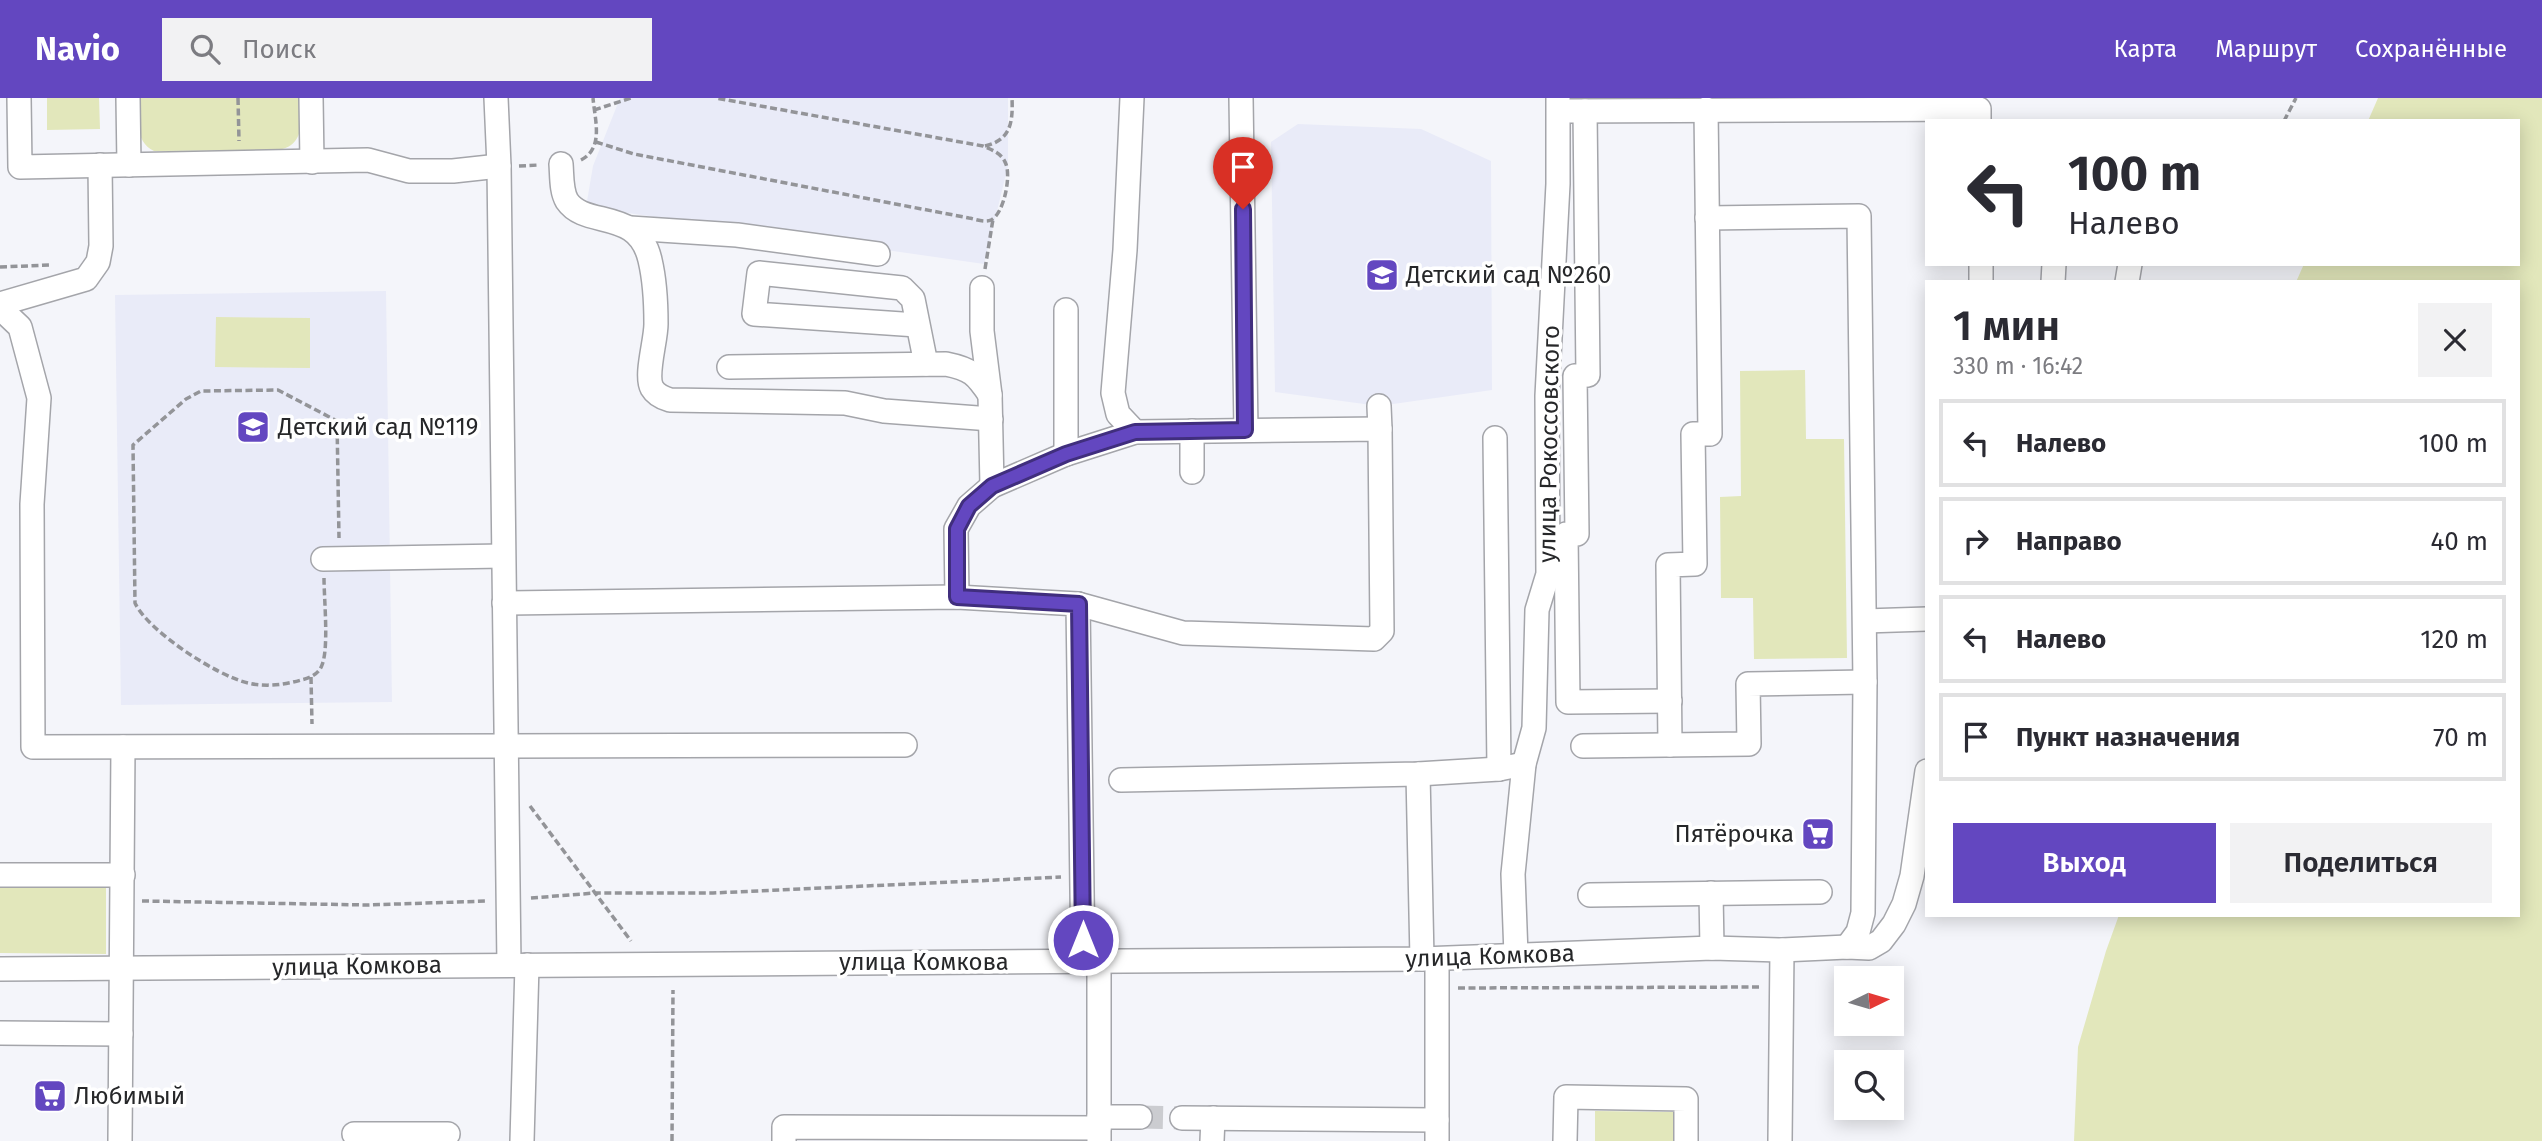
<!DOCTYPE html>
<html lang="ru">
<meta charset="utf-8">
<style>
body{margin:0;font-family:"Fira Sans",sans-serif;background:#f2f2f3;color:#2b2b33;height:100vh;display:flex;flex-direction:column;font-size:26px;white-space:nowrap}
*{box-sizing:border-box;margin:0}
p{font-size:23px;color:#7c7c81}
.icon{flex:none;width:38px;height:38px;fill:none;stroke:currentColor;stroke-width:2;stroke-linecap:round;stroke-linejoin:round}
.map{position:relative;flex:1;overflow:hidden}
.details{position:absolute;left:1925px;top:182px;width:595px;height:637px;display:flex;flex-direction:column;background:#fff;border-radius:0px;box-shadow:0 4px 18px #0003}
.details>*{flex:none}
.hud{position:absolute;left:1925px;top:21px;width:595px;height:147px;border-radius:0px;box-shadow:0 4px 18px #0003;background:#fff;color:#2b2b33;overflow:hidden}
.needle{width:46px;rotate:85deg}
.buttons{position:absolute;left:1834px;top:868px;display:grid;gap:14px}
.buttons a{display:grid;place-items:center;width:70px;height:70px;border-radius:0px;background:#fff;box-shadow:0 4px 18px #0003;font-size:35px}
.pin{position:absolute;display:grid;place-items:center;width:60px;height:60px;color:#fff;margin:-72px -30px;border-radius:50% 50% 50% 0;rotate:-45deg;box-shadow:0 0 7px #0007}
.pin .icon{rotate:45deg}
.me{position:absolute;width:77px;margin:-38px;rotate:0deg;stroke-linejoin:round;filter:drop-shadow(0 0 5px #0008)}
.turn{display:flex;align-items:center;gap:24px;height:147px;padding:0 28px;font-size:32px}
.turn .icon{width:91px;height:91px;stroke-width:2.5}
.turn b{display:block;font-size:49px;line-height:60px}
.round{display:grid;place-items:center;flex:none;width:74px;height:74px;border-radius:0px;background:#f2f2f3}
.headline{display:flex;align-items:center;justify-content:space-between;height:119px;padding:0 28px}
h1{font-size:42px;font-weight:600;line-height:52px}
.button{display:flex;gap:14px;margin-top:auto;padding:14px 28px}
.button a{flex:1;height:80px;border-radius:0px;background:#6347c0;color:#fff;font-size:28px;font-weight:600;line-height:80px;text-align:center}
.button a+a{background:#f2f2f3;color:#2b2b33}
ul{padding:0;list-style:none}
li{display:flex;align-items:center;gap:21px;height:88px;margin:0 14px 10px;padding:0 14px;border:4px solid #e1e1e2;border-radius:0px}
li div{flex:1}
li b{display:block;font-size:26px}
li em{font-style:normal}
header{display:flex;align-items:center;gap:42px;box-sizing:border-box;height:98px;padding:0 35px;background:#6347c0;color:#fff}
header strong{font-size:33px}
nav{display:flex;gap:38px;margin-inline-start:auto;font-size:24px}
.search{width:490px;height:63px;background:#f2f2f3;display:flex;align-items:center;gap:18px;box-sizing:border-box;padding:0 24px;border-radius:0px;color:#7c7c81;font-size:26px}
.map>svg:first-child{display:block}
</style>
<header>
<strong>Navio</strong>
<div class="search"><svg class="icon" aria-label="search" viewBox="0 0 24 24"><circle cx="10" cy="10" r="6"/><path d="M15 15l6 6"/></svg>Поиск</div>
<nav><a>Карта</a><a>Маршрут</a><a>Сохранённые</a></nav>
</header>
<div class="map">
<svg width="2542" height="1043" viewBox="0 0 2542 1043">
<rect width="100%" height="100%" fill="#f4f5fa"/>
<g fill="#e9ebf8">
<path d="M 620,0 L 1008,0 L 1008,68 L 984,166 L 586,109 L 593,68 Z"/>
<path d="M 1298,26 L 1421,31 L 1491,63 L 1492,292 L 1379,308 L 1275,294 L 1271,44 Z"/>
<path d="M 386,193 L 392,604 L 121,607 L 115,197 Z"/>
</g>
<g fill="#e2e7bb">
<path d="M 47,0 L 99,0 L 100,31 L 47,32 Z"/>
<path d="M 137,0 L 301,0 C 301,21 306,47 279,52 L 154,53 C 134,43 138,19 137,0 Z"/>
<path d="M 2378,0 L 2542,0 L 2542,1043 L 2074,1043 L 2078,949 L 2106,853 L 2119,817 L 2518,817 L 2518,184 L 2296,184 L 2304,166 L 2518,166 L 2518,23 L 2368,23 Z"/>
<path d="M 216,219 L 310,220 L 310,270 L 215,269 Z"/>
<path d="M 1805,272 L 1806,341 L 1844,341 L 1847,560 L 1754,561 L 1753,500 L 1721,500 L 1720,399 L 1741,398 L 1740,273 Z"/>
<path d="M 0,789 L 106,789 L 106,856 L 0,855 Z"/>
<path d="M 1595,1013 L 1676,1014 L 1676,1043 L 1595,1043 Z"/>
</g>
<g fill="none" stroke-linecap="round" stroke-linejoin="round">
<path stroke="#cbccd0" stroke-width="23" stroke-dasharray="23 11" stroke-linecap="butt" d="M 1140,1019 L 1182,1020"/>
<defs>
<g id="minor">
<path d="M 19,0 L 20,69 L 368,62 L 409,73 L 453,73 L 499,68"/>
<path d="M 128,0 L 129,67"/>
<path d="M 311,0 L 312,64"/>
<path d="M 496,0 L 499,68 L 509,867"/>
<path d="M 1132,0 L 1125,152 L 1113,295 L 1118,316 L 1135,334"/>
<path d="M 1241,0 L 1246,332"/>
<path d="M 1570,13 L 1979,11 L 1979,23"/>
<path d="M 1585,13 L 1588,277 L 1575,278 L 1577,436 L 1566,436 L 1568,604 L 1670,603"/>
<path d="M 561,66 C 562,78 561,93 567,103 C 586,131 638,109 650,162 C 655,183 656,205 656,226 C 656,243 645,277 652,290 C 656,297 663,300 670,302 L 845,305 L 884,313 L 991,321"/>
<path d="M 1707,120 L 1859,118 L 1865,584 L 1863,815 L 1858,834 L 1847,849"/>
<path d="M 630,130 L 737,137 L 878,156"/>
<path d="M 1981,166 L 1981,184"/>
<path d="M 2053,184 L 2054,166"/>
<path d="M 2127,184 L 2130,166"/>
<path d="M 982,190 L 982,233 L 990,297 L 992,388"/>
<path d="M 0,206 L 86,181 L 98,164 L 101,148 L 100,67"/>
<path d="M 0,210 L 20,229 L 39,300 L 32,406 L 33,649 L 905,647"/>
<path d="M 1066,212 L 1066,356"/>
<path d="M 917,227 L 754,216 L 759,175 L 902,190 L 913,201 L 926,266"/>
<path d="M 729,269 L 946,266 C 971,271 976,276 990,297"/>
<path d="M 1379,308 L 1380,331"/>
<path d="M 1192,333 L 1192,374"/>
<path d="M 1495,340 L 1499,671"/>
<path d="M 323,461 L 503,458"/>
<path d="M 957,499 L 956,431 L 969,408 L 992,388 L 1066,356 L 1135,334 L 1380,331 L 1382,533 L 1374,541 L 1183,535 L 1078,506"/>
<path d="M 504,505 L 957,499 L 1078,506 L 1083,863"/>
<path d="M 1865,523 L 1927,521"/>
<path d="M 1670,647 L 1668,467 L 1695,466 L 1693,336 L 1710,336 L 1706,11"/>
<path d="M 1583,648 L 1749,646 L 1748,586 L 1865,584"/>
<path d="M 1418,676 L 1422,861"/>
<path d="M 1121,682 L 1418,676 L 1499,671 L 1524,666"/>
<path d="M 0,777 L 123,777"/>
<path d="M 1711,795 L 1712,850"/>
<path d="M 1590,797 L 1820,794"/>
<path d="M 1516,857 L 1513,776 L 1524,666 L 1534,630 L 1537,512 L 1548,476 L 1547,298 L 1558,86 L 1558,0"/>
<path d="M 1437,861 L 1437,1043"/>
<path d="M 1099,862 L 1099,1043"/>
<path d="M 0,871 L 1422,861 L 1712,850 L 1782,852 L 1847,849 L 1869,850 L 1881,843 L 1894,826 L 1904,806 L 1912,778 L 1927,673"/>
<path d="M 0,935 L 121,936"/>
<path d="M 1099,1019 L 1140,1019"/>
<path d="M 1182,1020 L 1437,1022"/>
<path d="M 354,1036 L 448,1036"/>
<path d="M 120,1043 L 123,649"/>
<path d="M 522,1043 L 527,867"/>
<path d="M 784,1043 L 784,1029 L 1099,1030"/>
<path d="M 1212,1043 L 1213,1020"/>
<path d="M 1565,1043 L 1566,999 L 1686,1001 L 1686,1043"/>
<path d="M 1780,1043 L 1782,852"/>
</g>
</defs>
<use href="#minor" stroke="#a4a5aa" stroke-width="26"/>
<g stroke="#939498" stroke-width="3.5" stroke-dasharray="7 3.5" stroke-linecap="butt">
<path d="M 238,0 L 239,43"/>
<path d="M 594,12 L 631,0"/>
<path d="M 2284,23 L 2296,0"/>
<path d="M 596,44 L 634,56 L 969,120 C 975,121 985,125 991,122 C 1004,116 1012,76 1005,64 C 1001,55 992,52 983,48 L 716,0"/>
<path d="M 985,48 C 1011,42 1013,24 1012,0"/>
<path d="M 581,62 C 604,50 595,23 593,0"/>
<path d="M 519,68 L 539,67"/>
<path d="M 0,169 L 50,167"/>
<path d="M 985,171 L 993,121"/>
<path d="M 324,480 C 324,501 329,550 322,567 C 319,576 310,580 301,582 C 284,587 265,589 248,585 C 217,578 148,533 135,505 L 133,347 L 186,301 L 201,293 L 278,292 L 337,323 L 339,440"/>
<path d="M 311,579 L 312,626"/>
<path d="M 530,708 L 631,843"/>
<path d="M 531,800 L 595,795 L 713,795 L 1061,779"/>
<path d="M 142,803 L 367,807 L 488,803"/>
<path d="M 1458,890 L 1762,889"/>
<path d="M 672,1043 L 673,892"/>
</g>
<use href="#minor" stroke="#fff" stroke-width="23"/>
</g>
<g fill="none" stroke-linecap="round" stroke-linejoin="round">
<defs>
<path id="route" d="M 1083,842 L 1079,506 L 957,499 L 957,431 L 969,408 L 992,388 L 1066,356 L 1135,334 L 1245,332 L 1243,111"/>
</defs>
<use href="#route" stroke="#402e7d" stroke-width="18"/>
<use href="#route" stroke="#6347c0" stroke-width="12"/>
</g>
<defs>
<symbol id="school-square" viewBox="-11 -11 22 22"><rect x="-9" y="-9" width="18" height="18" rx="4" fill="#6347c0" stroke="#fff"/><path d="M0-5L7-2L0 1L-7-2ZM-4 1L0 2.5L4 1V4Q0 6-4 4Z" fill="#fff"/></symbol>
<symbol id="supermarket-square" viewBox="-11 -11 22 22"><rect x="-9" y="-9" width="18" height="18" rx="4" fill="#6347c0" stroke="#fff"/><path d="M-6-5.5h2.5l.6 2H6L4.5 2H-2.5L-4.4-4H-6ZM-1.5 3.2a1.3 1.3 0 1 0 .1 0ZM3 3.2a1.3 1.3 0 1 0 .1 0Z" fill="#fff"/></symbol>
</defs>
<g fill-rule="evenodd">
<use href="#school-square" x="1363" y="158" width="38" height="38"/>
<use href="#school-square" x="234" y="310" width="38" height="38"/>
<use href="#supermarket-square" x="1799" y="717" width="38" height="38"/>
<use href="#supermarket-square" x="31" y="979" width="38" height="38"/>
</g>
<g text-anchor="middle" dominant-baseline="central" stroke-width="7" stroke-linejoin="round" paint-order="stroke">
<g font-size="24" fill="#262729" stroke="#fff" text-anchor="start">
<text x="1406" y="177">Детский сад №260</text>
<text x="278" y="329">Детский сад №119</text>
<text x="1794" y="736" text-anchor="end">Пятёрочка</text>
<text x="74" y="998">Любимый</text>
</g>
<g font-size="24" fill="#262729" stroke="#fff">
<text transform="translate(1549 346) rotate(-89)">улица Рокоссовского</text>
<text transform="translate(1490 858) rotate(-2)">улица Комкова</text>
<text x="924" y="864">улица Комкова</text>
<text transform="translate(357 868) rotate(-1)">улица Комкова</text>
</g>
</g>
</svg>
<div class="buttons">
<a><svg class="needle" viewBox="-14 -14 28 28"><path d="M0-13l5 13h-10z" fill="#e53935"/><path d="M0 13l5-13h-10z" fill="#7c7c81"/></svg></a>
<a><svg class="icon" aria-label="search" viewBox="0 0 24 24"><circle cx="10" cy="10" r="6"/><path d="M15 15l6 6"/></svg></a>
</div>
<div class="pin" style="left:1243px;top:111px;background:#d93025"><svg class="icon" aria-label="arrive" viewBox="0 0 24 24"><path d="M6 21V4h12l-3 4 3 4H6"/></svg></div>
<svg class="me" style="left:1083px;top:842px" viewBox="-20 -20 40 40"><circle r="17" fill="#6347c0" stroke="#fff" stroke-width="3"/><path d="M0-11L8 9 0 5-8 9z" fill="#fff"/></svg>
<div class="hud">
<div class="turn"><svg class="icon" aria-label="left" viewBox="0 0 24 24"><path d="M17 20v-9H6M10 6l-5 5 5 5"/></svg><div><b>100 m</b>Налево</div></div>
</div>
<section class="details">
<div class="headline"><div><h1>1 мин</h1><p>330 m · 16:42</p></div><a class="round"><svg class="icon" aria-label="close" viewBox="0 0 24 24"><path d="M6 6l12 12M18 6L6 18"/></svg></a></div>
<ul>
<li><svg class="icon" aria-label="left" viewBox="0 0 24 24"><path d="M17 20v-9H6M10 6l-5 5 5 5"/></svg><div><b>Налево</b></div><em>100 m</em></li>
<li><svg class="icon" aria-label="right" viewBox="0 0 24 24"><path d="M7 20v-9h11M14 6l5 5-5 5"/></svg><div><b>Направо</b></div><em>40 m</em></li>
<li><svg class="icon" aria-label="left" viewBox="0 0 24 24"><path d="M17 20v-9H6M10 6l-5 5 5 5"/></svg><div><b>Налево</b></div><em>120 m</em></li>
<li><svg class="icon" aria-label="arrive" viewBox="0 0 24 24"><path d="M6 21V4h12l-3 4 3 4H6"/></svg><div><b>Пункт назначения</b></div><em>70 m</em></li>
</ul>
<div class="button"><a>Выход</a><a>Поделиться</a></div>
</section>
</div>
